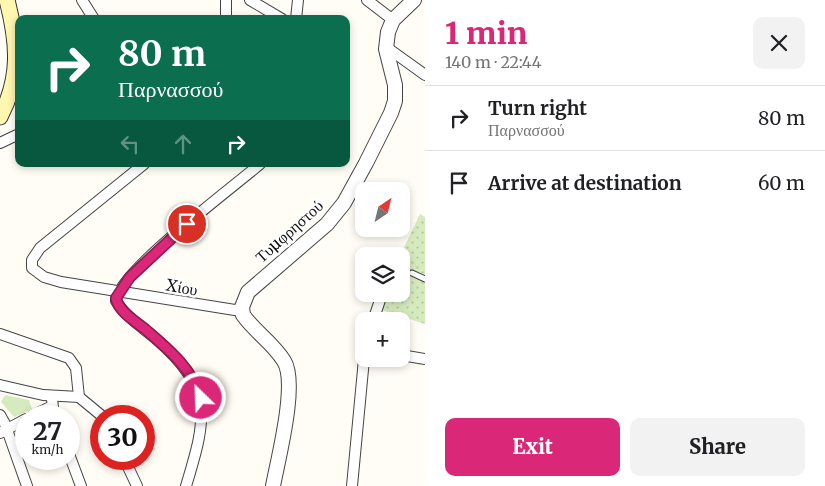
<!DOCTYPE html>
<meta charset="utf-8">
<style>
body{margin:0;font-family:Merriweather,serif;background:#f2f2f2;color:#202124;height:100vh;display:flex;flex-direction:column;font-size:19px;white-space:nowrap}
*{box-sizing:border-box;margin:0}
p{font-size:16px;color:#757577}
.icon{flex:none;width:28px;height:28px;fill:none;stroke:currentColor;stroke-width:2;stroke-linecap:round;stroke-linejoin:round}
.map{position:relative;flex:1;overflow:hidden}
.details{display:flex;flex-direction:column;background:#fff;width:400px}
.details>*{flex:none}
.banner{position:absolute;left:15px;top:15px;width:335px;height:152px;border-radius:10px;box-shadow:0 2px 8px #0003;background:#0b6e4f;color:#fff;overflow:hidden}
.needle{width:32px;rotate:35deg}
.buttons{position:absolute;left:355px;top:182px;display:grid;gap:10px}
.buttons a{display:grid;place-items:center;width:55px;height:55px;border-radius:10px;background:#fff;box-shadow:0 2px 8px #0003;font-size:25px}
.speed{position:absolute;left:15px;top:405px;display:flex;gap:10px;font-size:25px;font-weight:700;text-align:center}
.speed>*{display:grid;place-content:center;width:65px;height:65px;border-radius:50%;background:#fff;box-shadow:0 2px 8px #0003;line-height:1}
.speed small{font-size:12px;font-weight:400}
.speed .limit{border:8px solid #d22;background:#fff;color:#111}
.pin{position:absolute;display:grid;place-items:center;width:42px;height:42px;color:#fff;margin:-21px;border:2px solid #fff;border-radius:50%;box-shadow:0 1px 5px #0007}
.me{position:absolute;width:55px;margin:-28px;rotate:336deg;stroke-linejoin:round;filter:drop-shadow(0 0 4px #0008)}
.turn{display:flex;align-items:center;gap:18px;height:105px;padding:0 20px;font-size:22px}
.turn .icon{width:65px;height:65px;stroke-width:2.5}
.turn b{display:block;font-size:35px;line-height:42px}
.lanes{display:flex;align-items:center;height:48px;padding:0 20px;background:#0003;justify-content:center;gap:25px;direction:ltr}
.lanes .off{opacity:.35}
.round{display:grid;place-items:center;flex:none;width:52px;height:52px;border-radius:10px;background:#f2f2f2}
.summary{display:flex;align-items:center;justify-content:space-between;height:85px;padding:0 20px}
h1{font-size:30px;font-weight:800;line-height:38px;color:#db2777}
.button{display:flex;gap:10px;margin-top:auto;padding:10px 20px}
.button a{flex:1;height:58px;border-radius:10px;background:#db2777;color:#fff;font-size:20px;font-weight:800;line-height:58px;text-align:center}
.button a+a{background:#f2f2f2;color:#202124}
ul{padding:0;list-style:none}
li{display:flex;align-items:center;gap:15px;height:65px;padding:0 20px;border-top:1px solid #e0e0e0}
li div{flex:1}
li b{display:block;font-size:19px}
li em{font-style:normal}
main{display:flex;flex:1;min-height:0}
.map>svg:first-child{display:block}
</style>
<main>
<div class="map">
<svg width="425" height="486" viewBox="0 0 425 486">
<defs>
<pattern id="park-dots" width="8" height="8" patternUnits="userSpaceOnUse" patternTransform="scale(1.25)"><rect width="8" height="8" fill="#d5ebbd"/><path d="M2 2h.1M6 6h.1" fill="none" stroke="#b6c8a1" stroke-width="1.8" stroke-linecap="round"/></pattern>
</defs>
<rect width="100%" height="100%" fill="#fffdf5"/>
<path fill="#d5ebbd" d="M 5,395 L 29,400 L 32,409 L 14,417 L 1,402 Z"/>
<path fill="url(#park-dots)" d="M 420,214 L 425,217 L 425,324 L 379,309 L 385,294 L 401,294 L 400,256 Z"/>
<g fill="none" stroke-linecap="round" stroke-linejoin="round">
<defs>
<path id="service" d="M 412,273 L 425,279"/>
<g id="minor">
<path d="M 82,0 L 94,19"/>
<path d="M 250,0 L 282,19"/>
<path d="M 367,0 L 393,20"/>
<path d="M 226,19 L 226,0"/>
<path d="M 296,19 L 298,0"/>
<path d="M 386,49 L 389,49 L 425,75"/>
<path d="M 0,143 L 19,134"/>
<path d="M 144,164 L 40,248 L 32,260 L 32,268 L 44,277 L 61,282 L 241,311"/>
<path d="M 373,321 L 382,294"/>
<path d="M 0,334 L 69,358 L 76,368 L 79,397"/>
<path d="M 401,355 L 425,359"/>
<path d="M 0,385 L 43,395 L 79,397 L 102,416"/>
<path d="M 52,399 L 54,416"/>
<path d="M 0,415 L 5,424 L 27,486"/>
<path d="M 32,416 L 52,406"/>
<path d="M 0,433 L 26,419"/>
<path d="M 69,454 L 81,486"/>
<path d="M 127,459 L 129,469 L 137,486"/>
<path d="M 186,486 C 207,417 214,389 155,338 C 142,327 125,316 116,301 C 115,275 236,185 260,164"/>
<path d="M 352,486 L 364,359"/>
</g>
<path id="tertiary" d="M 273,486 C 278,459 298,383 284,361 C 273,343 255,332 243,315 L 242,307 L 248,292 L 327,224 L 344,203 L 366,163 L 391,113 L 395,101 L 395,85 L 386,49 L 388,32 L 393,20 L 414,0"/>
<path id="secondary" d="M 0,117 C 21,77 18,43 7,0"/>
</defs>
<use href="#service" stroke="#444" stroke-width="7"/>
<use href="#minor" stroke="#444" stroke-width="12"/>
<use href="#tertiary" stroke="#444" stroke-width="16"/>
<use href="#secondary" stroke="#333" stroke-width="17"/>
<use href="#service" stroke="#fff" stroke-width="5"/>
<use href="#minor" stroke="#fff" stroke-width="10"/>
<use href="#tertiary" stroke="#fff" stroke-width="14"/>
<use href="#secondary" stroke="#fff6b0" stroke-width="15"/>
</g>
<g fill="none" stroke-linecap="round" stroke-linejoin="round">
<defs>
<path id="route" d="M 187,224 L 130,277 L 116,298 C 118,311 135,321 145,329 C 167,348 192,368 201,398"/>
</defs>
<use href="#route" stroke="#8e194d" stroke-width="12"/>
<use href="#route" stroke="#db2777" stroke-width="9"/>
</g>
<g text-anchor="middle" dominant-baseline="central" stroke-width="5" stroke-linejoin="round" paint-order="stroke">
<g font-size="16" fill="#111" stroke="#fff">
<text transform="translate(289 231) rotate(-42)">Τυμφρηστού</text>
<text transform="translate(182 287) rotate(10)">Χίου</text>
</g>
</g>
</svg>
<div class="buttons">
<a><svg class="needle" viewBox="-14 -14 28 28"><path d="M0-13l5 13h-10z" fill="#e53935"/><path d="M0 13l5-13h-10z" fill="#757577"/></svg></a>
<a><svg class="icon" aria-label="layers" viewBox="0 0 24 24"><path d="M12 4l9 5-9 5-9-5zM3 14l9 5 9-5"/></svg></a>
<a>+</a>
</div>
<div class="speed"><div>27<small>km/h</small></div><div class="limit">30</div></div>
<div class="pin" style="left:187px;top:224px;background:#d93025"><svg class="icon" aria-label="arrive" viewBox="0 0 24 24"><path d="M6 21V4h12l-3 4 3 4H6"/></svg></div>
<svg class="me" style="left:201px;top:398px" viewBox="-20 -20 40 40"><circle r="17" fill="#db2777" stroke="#fff" stroke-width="3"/><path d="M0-11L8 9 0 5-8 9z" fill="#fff"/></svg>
<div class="banner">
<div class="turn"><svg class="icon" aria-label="right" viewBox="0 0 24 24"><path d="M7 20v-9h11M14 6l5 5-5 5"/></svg><div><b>80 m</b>Παρνασσού</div></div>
<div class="lanes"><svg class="icon off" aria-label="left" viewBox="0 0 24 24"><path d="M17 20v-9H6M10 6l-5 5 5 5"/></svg><svg class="icon off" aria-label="ahead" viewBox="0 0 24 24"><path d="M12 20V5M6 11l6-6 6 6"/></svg><svg class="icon" aria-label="right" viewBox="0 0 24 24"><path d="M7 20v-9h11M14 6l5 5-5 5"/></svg></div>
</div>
</div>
<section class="details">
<div class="summary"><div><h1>1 min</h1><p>140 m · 22:44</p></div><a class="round"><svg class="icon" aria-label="close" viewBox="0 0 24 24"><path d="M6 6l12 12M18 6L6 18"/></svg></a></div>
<ul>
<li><svg class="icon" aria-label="right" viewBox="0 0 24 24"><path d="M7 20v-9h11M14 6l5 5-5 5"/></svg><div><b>Turn right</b><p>Παρνασσού</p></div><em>80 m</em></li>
<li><svg class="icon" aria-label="arrive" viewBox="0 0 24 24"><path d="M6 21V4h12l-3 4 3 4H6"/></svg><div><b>Arrive at destination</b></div><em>60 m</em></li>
</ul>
<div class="button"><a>Exit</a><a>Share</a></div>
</section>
</main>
